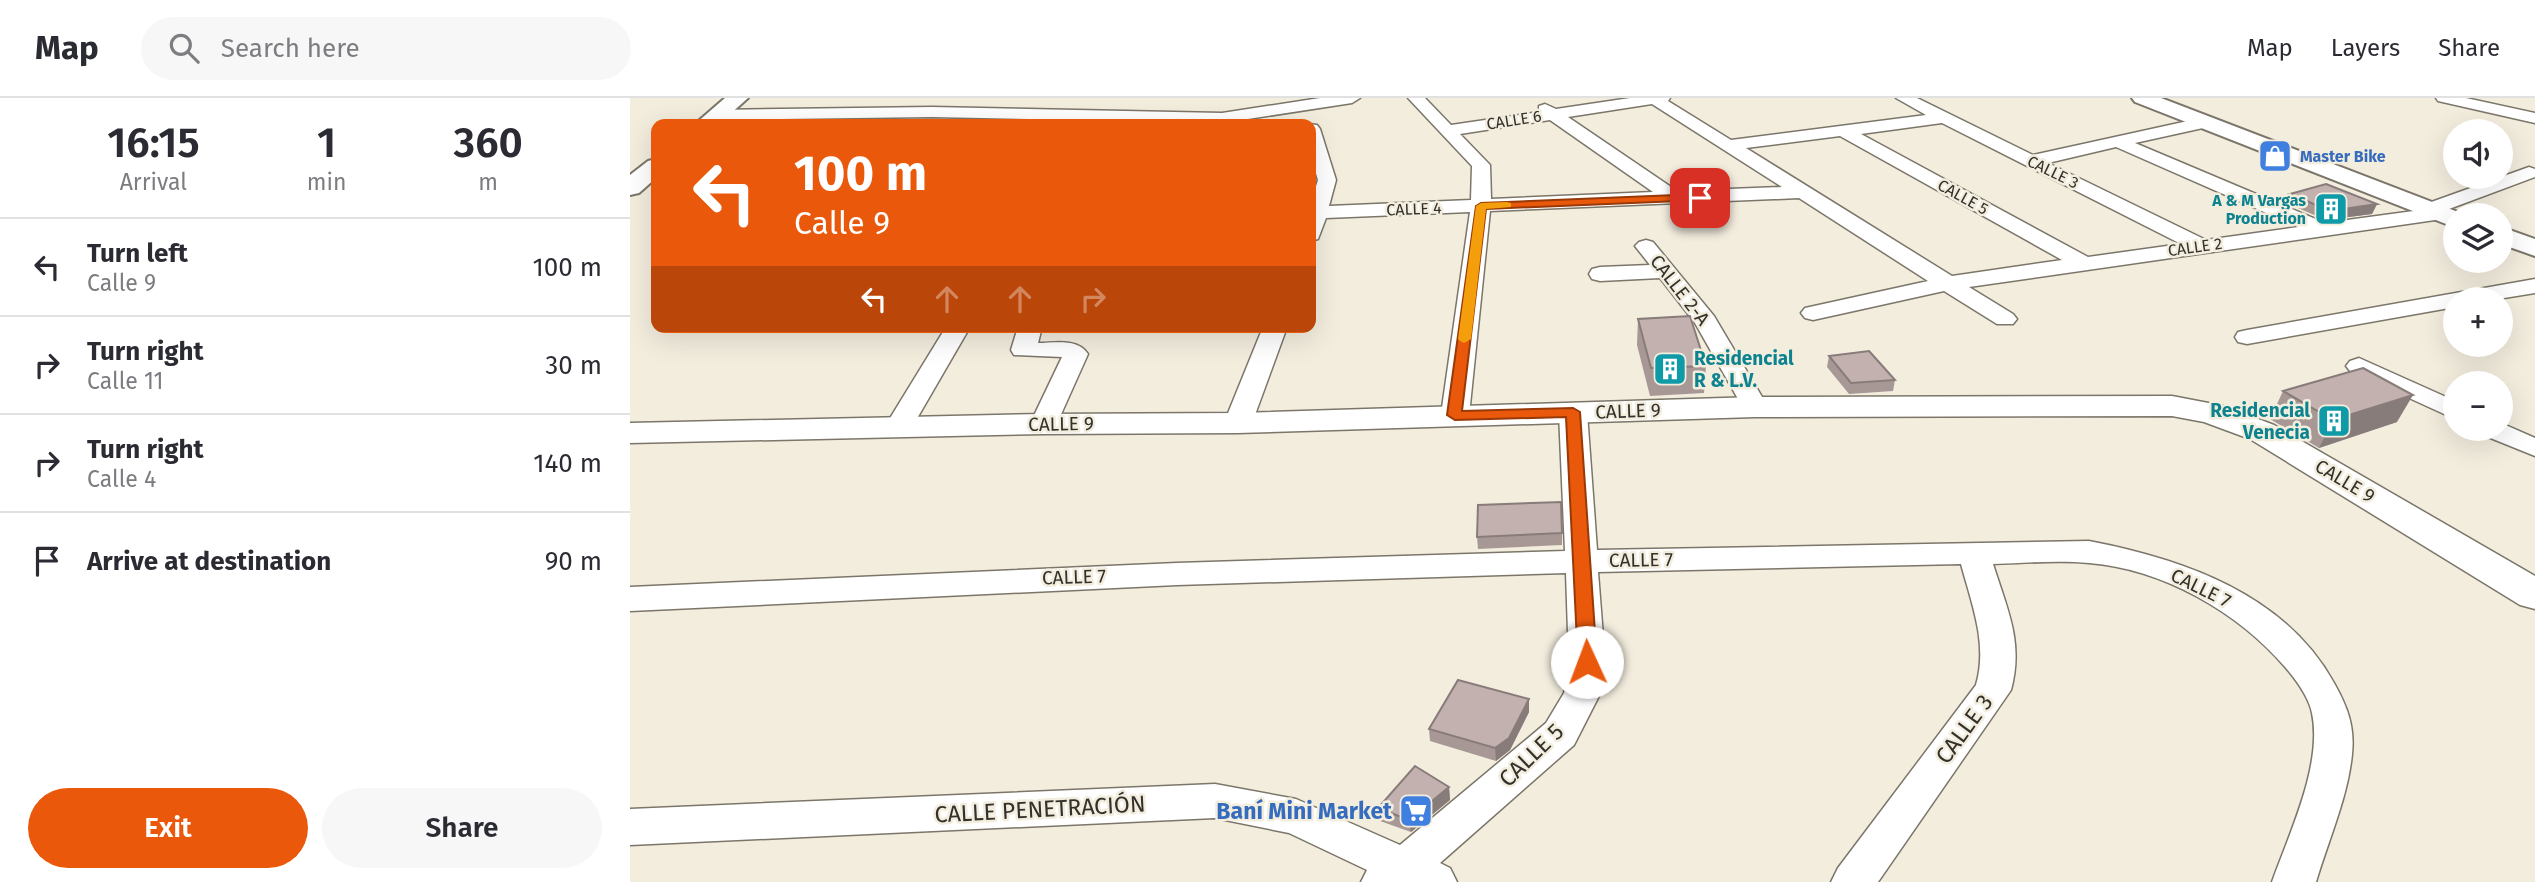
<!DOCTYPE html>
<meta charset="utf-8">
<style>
body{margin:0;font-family:"Fira Sans",sans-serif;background:#f7f7f7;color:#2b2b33;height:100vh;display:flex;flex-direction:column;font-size:26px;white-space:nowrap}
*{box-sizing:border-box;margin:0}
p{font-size:23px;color:#7c7c81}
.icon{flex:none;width:38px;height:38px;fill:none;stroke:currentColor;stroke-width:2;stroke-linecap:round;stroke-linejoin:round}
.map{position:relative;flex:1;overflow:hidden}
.panel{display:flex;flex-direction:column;background:#fff;width:630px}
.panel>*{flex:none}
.hud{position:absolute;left:21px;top:21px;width:665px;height:214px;border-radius:14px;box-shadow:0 7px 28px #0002;background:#ea580c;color:#fff;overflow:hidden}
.tools{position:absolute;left:1813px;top:21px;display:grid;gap:14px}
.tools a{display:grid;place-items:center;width:70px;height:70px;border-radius:50%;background:#fff;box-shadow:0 7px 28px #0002;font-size:35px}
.pin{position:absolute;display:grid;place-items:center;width:60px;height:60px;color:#fff;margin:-30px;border-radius:14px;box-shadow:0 4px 10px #0006}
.me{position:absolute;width:77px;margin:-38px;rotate:358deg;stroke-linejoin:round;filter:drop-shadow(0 0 5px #0008)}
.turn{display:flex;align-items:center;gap:24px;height:147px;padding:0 28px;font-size:32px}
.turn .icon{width:91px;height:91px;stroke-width:2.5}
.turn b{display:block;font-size:49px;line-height:60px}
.lanes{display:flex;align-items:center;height:66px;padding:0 28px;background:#0003;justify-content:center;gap:35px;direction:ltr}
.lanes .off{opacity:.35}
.eta{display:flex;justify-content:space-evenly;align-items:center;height:119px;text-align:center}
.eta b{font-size:42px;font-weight:600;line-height:49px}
.primary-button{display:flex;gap:14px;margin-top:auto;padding:14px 28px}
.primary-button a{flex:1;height:80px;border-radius:42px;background:#ea580c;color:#fff;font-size:28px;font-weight:600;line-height:80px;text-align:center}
.primary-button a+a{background:#f7f7f7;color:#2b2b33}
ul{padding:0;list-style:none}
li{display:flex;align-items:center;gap:21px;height:98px;padding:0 28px;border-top:2px solid #e1e1e2}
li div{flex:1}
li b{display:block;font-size:26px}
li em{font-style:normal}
header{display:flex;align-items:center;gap:42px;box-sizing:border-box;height:98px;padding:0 35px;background:#fff;border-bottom:2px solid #e1e1e2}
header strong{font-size:33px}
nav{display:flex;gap:38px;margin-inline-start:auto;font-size:24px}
.search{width:490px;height:63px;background:#f7f7f7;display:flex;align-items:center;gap:18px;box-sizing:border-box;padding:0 24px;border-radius:38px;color:#7c7c81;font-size:26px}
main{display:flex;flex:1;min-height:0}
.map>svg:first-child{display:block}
</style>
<header>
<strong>Map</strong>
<div class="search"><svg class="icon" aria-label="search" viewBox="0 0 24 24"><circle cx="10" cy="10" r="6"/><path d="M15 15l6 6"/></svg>Search here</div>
<nav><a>Map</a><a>Layers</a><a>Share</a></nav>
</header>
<main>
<section class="panel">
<div class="eta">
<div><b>16:15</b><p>Arrival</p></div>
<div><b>1</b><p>min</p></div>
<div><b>360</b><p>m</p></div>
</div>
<ul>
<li><svg class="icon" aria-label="left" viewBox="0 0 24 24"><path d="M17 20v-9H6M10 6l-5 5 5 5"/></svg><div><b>Turn left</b><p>Calle 9</p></div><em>100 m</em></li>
<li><svg class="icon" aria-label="right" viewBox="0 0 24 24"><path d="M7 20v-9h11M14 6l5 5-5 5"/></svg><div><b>Turn right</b><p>Calle 11</p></div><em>30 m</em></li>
<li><svg class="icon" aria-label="right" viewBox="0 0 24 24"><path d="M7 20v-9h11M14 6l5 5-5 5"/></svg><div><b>Turn right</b><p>Calle 4</p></div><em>140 m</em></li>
<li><svg class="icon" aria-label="arrive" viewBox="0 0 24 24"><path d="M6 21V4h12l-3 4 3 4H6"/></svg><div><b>Arrive at destination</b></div><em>90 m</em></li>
</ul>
<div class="primary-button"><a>Exit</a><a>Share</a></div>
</section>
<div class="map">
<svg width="1905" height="784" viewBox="0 0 1905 784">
<rect width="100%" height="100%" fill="#f3edde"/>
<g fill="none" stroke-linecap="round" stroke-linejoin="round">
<defs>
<g id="minor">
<path d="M 690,0 L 730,0 L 722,5 L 592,25 L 302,19 L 87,22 L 79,17 L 87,12 L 302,9 L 592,15 Z"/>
<path d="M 778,0 L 795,0 L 821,27 L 909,14 L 909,8 L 915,6 L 926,11 L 1000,0 L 1040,0 L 1038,3 L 1101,42 L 1296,17 L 1266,0 L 1287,0 L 1403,57 L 1576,19 L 1584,24 L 1582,28 L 1505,45 L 1695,125 L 1791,112 L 1793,107 L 1899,69 L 1905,71 L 1905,79 L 1819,111 L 1822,115 L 1819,119 L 1812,121 L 1339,189 L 1383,216 L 1387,221 L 1383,226 L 1367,226 L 1314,193 L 1183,222 L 1175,220 L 1171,215 L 1175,210 L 1298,183 L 1169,100 L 860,113 L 839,317 L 835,323 L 825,325 L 815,323 L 811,317 L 840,114 L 696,120 L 688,141 L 681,143 L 681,104 L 688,82 L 681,59 L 679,26 L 687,27 L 690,31 L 706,82 L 699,108 L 841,102 L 842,68 ZM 1022,6 L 1152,89 L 1047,93 L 938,19 ZM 920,22 L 1023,94 L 861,101 L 860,67 L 830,36 ZM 1312,25 L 1551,146 L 1458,159 L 1231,36 ZM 1210,38 L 1432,162 L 1322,178 L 1116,50 ZM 1486,49 L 1668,129 L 1576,142 L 1418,65 Z"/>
<path d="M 1806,0 L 1836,0 L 1905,15 L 1905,25 L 1808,3 Z"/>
<path d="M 1016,142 L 1023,144 L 1084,218 L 1138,309 L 1134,315 L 1125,317 L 1116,315 L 1065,225 L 1030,180 L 970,183 L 962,181 L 959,176 L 962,171 L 970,169 L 1020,167 L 1005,148 L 1009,144 Z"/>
<path d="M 1905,181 L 1905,195 L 1868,201 L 1825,201 L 1825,209 L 1617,246 L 1608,244 L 1605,239 L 1608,234 L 1617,232 Z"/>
<path d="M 316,229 L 340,229 L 278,336 L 268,338 L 258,336 L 254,330 Z"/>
<path d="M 388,229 L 412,229 L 408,245 C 425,245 448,240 458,256 L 424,332 L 414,334 L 404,332 L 400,326 L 432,259 L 384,257 L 381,252 Z"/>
<path d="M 633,229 L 657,229 L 622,325 L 618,331 L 608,333 L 598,331 L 594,325 Z"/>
<path d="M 1729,260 L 1825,303 L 1825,321 L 1720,273 L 1716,268 L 1720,263 Z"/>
<path d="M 943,307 L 953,309 L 957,315 L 967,452 L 1459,443 C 1553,461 1655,496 1704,585 C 1717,608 1725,628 1722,656 C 1718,699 1698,743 1686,784 L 1642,784 C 1659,736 1693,666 1682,615 C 1679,599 1666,582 1656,570 C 1608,514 1533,471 1459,465 C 1428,462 1395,465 1363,466 C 1377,511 1394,544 1381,592 L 1248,784 L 1201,784 L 1208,770 L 1346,587 C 1358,546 1342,507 1331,466 L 968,474 L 975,564 L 970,596 L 944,647 L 810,765 L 820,770 L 827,784 L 731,784 L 737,772 L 659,735 L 585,720 L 0,747 L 0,711 L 585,686 L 666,701 L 770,747 L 916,625 L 934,595 L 939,564 L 936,475 L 547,487 L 0,513 L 0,489 L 547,465 L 935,453 L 929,315 L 933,309 Z"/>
<path d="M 1871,325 L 1905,340 L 1905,358 L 1853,337 L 1849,331 L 1871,331 Z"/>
</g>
<path id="tertiary" d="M 1542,298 L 1594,308 L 1644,327 L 1905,478 L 1905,511 L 1890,507 L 1620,341 L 1574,324 L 1542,318 L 1125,319 L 608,335 L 414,336 L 0,345 L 0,325 L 414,316 L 608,315 L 1125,299 Z"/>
<g id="secondary">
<path d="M 95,0 L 118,0 L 89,26 L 65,26 Z"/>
<path d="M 1502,0 L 1531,0 L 1836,117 L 1825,117 L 1825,128 L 1816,126 L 1505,4 Z"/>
<path d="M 26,61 L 26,80 L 9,95 L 0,97 L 0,77 L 18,63 Z"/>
<path d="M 1871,129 L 1905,141 L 1905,158 L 1871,146 Z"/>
</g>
</defs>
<use href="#minor" stroke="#7b7669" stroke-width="3"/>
<use href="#tertiary" stroke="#7b7669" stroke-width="3"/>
<use href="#secondary" stroke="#7b7669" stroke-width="4"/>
<use href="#minor" fill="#fff" fill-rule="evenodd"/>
<use href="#tertiary" fill="#fff" fill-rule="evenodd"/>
<use href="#secondary" fill="#fff" fill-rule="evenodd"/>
</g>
<g fill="#a79896">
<path d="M 1660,96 L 1747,106 L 1742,116 L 1696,122 L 1656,105 Z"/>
<path d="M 1008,221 L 1076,268 L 1074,295 L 1020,298 L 1007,247 Z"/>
<path d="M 1199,258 L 1265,282 L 1263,293 L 1219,296 L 1197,269 Z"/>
<path d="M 1653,293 L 1767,324 L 1689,350 L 1640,321 Z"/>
<path d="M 932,435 L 932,447 L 848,451 L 847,439 Z"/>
<path d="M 899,614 L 880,652 L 866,663 L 800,643 L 799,631 Z"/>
<path d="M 819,689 L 820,702 L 781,734 L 750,723 L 748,710 Z"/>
</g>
<g fill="#887c7a">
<path d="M 1747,106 L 1742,116 L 1696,122 L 1700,113 Z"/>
<path d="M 1783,297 L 1767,324 L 1689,350 L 1703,322 Z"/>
<path d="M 899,601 L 899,614 L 880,652 L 866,663 L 865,650 Z"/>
<path d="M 819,689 L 820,702 L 781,734 L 779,722 Z"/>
</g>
<g fill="#c2b1af" stroke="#887c7a" stroke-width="2">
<path d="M 1696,86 L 1747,106 L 1700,113 L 1660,96 Z"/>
<path d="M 1060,218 L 1076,268 L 1021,270 L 1008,221 Z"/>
<path d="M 1239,253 L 1265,282 L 1221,285 L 1199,258 Z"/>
<path d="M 1733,270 L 1783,297 L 1703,322 L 1653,293 Z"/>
<path d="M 931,404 L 932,435 L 847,439 L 848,407 Z"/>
<path d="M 828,582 L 899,601 L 879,640 L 865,650 L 799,631 Z"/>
<path d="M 785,668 L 819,689 L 779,722 L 748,710 Z"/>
</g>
<path fill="#ea580c" stroke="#983908" stroke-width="2" d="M 1070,96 L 1076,100 L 1074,102 L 856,111 L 832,313 L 943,310 L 950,314 L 967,564 L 964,569 L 950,569 L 948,564 L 936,319 L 825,322 L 817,317 L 846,108 L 851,105 Z"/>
<path fill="#f59e0b" d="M 877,104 L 881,105 L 881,109 L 856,111 L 841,241 L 834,245 L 830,243 L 828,241 L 846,108 L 851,105 Z"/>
<defs>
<symbol id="shop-square" viewBox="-11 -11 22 22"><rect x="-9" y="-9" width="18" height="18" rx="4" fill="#3f7fe0" stroke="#f3edde"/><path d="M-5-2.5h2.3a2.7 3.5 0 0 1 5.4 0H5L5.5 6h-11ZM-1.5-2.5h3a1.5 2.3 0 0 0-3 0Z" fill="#fff"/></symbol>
<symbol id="building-square" viewBox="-11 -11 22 22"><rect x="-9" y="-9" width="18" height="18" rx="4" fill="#0f9aa8" stroke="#f3edde"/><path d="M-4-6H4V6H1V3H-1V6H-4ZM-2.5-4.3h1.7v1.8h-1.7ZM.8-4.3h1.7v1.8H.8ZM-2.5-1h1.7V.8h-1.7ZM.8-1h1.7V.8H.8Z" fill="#fff"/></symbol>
<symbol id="supermarket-square" viewBox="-11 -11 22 22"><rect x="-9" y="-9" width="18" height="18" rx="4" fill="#3f7fe0" stroke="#f3edde"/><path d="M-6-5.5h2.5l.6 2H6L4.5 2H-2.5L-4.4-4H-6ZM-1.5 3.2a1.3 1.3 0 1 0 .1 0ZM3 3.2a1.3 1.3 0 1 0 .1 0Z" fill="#fff"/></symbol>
</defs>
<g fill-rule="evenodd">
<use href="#shop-square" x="1626" y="39" width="38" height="38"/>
<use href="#building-square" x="1682" y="92" width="38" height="38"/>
<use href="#building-square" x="1021" y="252" width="38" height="38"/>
<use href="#building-square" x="1685" y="304" width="38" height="38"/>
<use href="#supermarket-square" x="767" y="694" width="38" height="38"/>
</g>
<g text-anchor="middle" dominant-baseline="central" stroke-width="5" stroke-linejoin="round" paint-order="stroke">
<g font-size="16" fill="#33312c" stroke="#f3edde">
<text transform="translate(884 22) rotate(-9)">CALLE 6</text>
<text transform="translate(1423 74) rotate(26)">CALLE 3</text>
<text transform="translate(1333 99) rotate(29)">CALLE 5</text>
<text transform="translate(784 111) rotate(-2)">CALLE 4</text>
<text transform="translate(1565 149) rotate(-8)">CALLE 2</text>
</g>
<g font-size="16" font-weight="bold" fill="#366cbe" stroke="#f3edde" text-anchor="start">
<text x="1670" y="58">Master Bike</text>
</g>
<g font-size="16" font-weight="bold" fill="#0d838f" stroke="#f3edde" text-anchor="end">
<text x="1676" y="102">A &amp; M Vargas<tspan x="1676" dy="18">Production</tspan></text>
</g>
<g font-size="19" fill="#33312c" stroke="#f3edde">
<text transform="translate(1050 192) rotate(52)">CALLE 2-A</text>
<text transform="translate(998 313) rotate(-2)">CALLE 9</text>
<text transform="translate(431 326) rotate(-1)">CALLE 9</text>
<text transform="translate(1715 383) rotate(31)">CALLE 9</text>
<text transform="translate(1011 462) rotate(-1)">CALLE 7</text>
<text transform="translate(444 479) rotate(-2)">CALLE 7</text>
<text transform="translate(1571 490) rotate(26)">CALLE 7</text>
</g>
<g font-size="19" font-weight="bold" fill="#0d838f" stroke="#f3edde" text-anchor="start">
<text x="1064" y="260">Residencial<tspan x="1064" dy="22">R &amp; L.V.</tspan></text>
<text x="1680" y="312" text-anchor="end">Residencial<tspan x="1680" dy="22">Venecia</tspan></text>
</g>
<g font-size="23" fill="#33312c" stroke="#f3edde">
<text transform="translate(1334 631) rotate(-54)">CALLE 3</text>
<text transform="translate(901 657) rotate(-44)">CALLE 5</text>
<text transform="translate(410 711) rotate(-3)">CALLE PENETRACIÓN</text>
</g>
<g font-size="23" font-weight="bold" fill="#366cbe" stroke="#f3edde" text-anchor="end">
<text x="762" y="713">Baní Mini Market</text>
</g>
</g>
</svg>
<div class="tools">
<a><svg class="icon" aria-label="sound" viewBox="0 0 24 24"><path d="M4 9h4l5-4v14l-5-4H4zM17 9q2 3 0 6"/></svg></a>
<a><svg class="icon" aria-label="layers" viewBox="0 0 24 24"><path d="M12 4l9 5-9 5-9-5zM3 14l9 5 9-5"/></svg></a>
<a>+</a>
<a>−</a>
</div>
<div class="pin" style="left:1070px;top:100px;background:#d93025"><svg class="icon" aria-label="arrive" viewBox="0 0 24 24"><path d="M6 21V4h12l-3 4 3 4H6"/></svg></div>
<svg class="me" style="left:957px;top:564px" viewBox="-20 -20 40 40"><circle r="19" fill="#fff"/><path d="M0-13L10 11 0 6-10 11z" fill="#ea580c"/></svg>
<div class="hud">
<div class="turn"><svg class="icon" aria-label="left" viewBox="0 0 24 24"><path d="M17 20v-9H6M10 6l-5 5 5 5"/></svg><div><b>100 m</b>Calle 9</div></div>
<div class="lanes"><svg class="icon" aria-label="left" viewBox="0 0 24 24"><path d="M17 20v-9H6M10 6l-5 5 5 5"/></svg><svg class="icon off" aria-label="ahead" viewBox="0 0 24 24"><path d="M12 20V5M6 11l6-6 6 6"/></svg><svg class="icon off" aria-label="ahead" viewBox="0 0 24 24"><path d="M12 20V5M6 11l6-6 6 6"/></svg><svg class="icon off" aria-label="right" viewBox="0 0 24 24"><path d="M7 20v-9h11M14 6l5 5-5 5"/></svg></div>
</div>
</div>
</main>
